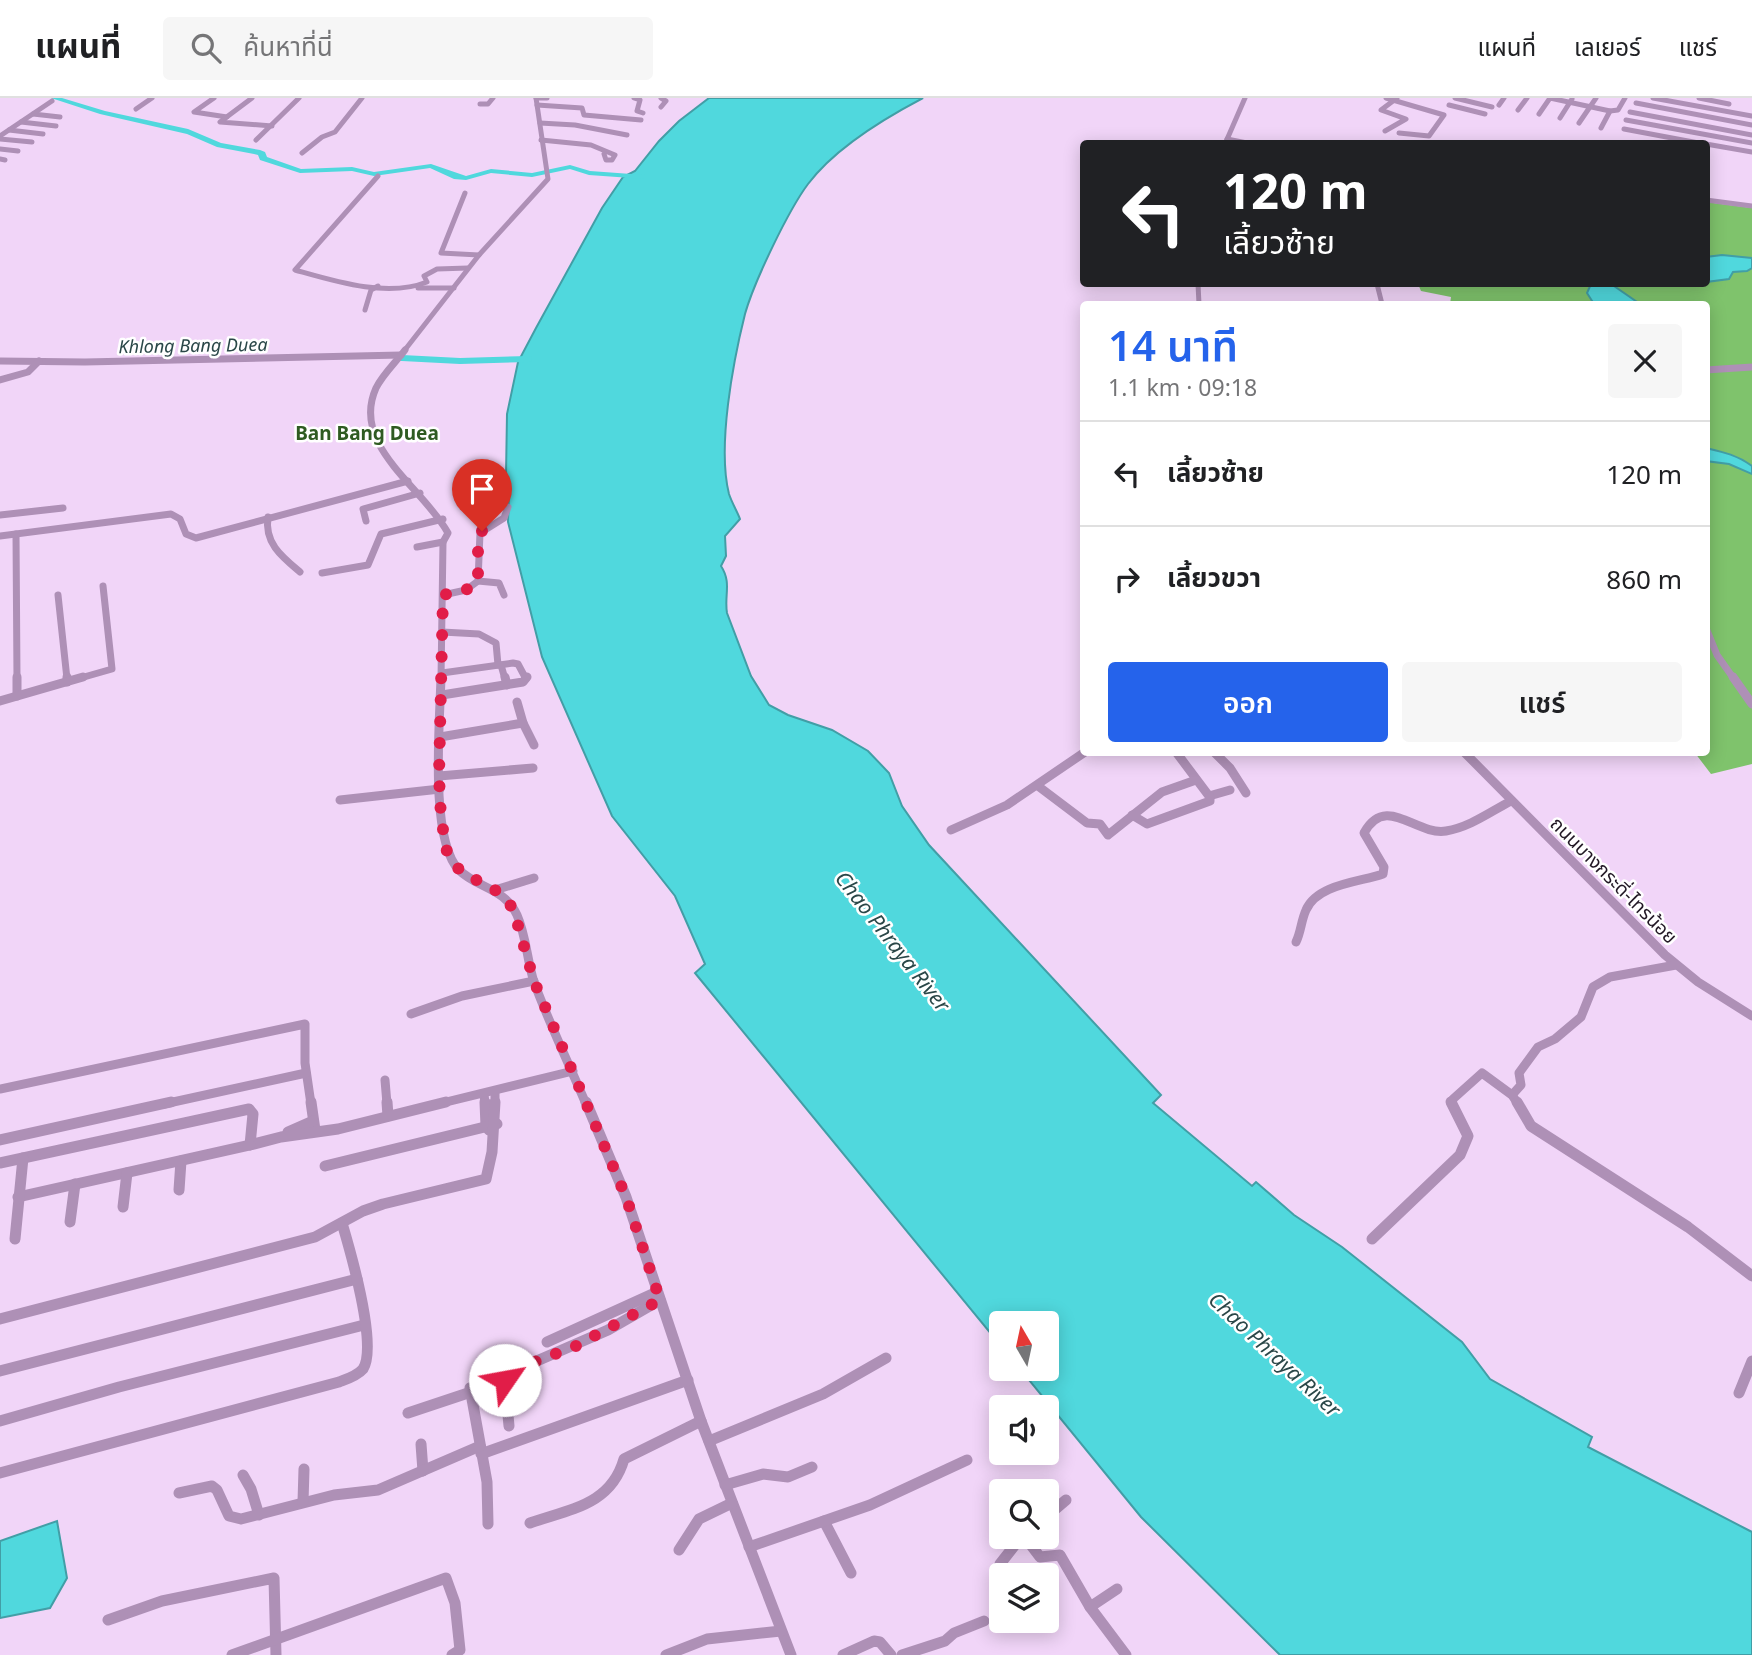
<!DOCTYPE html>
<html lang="th">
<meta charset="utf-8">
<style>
body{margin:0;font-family:"Noto Sans","Noto Sans Thai",sans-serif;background:#f6f6f6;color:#202124;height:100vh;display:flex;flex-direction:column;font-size:26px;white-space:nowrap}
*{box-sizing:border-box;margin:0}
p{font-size:23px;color:#757577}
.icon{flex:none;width:38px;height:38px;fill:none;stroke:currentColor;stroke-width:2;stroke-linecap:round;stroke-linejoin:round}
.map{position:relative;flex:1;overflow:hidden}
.drawer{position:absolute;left:1080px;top:203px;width:630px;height:455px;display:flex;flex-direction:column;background:#fff;border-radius:7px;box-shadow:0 4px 18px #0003}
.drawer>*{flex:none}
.hud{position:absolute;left:1080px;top:42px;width:630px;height:147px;border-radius:7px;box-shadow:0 4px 18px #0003;background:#202124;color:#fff;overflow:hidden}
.needle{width:46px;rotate:351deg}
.buttons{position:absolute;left:989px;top:1213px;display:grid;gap:14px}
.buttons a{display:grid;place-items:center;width:70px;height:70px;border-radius:7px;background:#fff;box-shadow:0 4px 18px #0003;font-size:35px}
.pin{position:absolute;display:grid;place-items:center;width:60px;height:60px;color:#fff;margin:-72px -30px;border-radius:50% 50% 50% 0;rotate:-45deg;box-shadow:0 0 7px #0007}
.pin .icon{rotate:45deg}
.me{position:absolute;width:77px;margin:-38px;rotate:57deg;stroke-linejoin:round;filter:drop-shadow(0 0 5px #0008)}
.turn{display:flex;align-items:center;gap:24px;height:147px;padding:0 28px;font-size:32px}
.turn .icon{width:91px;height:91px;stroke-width:2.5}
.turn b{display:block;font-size:49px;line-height:60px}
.round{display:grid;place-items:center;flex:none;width:74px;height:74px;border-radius:7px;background:#f6f6f6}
.overview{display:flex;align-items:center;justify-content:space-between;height:119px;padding:0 28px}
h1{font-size:42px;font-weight:600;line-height:52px;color:#2563eb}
.action{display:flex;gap:14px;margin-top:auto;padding:14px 28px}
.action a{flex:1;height:80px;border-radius:7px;background:#2563eb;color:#fff;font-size:28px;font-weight:600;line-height:80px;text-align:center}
.action a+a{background:#f6f6f6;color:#202124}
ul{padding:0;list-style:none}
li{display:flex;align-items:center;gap:21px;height:105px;padding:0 28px;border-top:2px solid #e0e0e0}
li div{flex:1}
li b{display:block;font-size:26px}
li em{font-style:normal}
header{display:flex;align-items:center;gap:42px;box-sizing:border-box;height:98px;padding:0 35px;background:#fff;border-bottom:2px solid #e0e0e0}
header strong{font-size:33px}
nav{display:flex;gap:38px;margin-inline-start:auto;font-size:24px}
.search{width:490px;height:63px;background:#f6f6f6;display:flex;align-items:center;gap:18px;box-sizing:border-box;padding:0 24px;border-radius:7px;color:#757577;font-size:26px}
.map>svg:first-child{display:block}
</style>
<header>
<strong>แผนที่</strong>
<div class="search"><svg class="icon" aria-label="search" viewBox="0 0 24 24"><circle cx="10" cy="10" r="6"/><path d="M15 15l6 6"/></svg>ค้นหาที่นี่</div>
<nav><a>แผนที่</a><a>เลเยอร์</a><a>แชร์</a></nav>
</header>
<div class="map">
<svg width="1752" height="1557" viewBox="0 0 1752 1557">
<rect width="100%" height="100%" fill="#f1d5f8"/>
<path fill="#7fc36c" d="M 1706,104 L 1752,110 L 1752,666 L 1711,676 L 1695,655 L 1706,654 L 1706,206 L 1450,206 L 1451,199 L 1421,193 L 1418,186 L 1706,186 Z"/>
<g fill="#50d8dd" stroke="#429ea6" stroke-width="2">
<path d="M 709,0 L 923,0 C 883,21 835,50 808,86 C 788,113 754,184 745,216 C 733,264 717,349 729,396 C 732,405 737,413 740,421 L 725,438 L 726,458 L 721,468 C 732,485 724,497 727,515 L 751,578 L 769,607 L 788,617 L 832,632 L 868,653 L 889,675 L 902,708 L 929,747 L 1161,997 L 1153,1005 L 1252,1088 L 1256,1084 L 1294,1117 L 1342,1149 L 1462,1244 L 1490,1281 L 1592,1339 L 1588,1349 L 1752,1434 L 1752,1557 L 1280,1557 L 1141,1419 L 1020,1271 L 1046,1270 L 1046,1225 L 1001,1225 L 1001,1248 L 695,875 L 705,866 L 675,798 L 612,718 L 542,559 L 508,424 L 509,395 L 494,383 L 506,377 L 507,316 L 518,264 L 536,230 L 602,110 L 623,79 L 635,73 L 659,43 L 679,23 Z"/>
<path d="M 1722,157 L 1752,160 L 1752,170 L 1747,173 L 1733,174 L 1729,181 L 1706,184 L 1706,159 Z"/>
<path d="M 1591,186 L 1611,186 L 1640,206 L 1594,206 L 1587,195 Z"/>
<path d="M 1706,350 C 1723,354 1737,357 1752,368 L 1752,376 L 1729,366 L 1706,363 Z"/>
<path d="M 57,1423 L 67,1480 L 50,1510 L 0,1520 L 0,1443 Z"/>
</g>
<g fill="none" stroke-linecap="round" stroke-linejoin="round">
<path stroke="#50d8dd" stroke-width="6" d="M 402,260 L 460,263 L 529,261"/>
<path fill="#50d8dd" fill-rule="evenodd" d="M 51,0 L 62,0 L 105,13 L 188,31 L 221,45 L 260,52 L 265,54 L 267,59 L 301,71 L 352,69 L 374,74 L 431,66 L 466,78 L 491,71 L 532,75 L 570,67 L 590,73 L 645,77 L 649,79 L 645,81 L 589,77 L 570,71 L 532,79 L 491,75 L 466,82 L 454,81 L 430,70 L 374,78 L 352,73 L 300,75 L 260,62 L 258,57 L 254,56 L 217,49 L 187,36 L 100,16 Z"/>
<g stroke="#ae90b6" stroke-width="5">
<path d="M 214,0 L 194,14 L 227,19"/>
<path d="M 252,0 L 220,24 L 272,28"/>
<path d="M 536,0 L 547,0"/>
<path d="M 634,0 L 640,2 L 637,13 L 643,15"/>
<path d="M 661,0 L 666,3 L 661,9"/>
<path d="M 1386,0 L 1444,17 L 1429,38 L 1399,35"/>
<path d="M 1455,0 L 1492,9"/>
<path d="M 1653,0 L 1752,18"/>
<path d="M 1699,0 L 1729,6"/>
<path d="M 1636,5 L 1752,27"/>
<path d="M 480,6 L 488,6 L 493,0"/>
<path d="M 537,7 L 582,10 L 584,17 L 641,22"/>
<path d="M 1449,7 L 1485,16"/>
<path d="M 1499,7 L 1504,0"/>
<path d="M 136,11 L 152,0"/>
<path d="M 1518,12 L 1527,0"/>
<path d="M 1630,14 L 1752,37"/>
<path d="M 33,16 L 60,19"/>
<path d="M 1539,16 L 1550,0 L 1610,13 L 1618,12 L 1625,0"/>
<path d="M 1560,20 L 1572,1"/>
<path d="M 1626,22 L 1752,45"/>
<path d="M 21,24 L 56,28"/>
<path d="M 540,25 L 575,27 L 627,37"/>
<path d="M 1579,25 L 1596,0"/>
<path d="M 1601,30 L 1610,13"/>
<path d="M 1624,31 L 1704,46"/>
<path d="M 9,32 L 43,36"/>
<path d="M 1385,33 L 1406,21 L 1381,12 L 1397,0"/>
<path d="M 0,38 L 52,3"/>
<path d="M 0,41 L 32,44"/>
<path d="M 1227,41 L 1252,46"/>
<path d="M 256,42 L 299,0"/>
<path d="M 541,42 L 591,47 L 615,57 L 612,62 L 606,62 L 604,56"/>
<path d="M 1225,46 L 1245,0"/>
<path d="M 1706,46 L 1752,54"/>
<path d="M 0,51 L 18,53"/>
<path d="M 302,55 L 322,39 L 335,34 L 362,0"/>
<path d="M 0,61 L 5,62"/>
<path d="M 378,78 L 295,172 C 334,183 387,200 427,184 L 424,178 L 437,171 L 468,170"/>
<path d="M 465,95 L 441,155 L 479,157"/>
<path d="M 1706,102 L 1752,108"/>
<path d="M 1198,186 L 1199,206"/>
<path d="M 1377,186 L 1382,206"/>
<path d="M 418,190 L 454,190"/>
<path d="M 365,212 L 371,192 L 378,188"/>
<path d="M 404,253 L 479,157 L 548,81 L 536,0"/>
</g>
<g stroke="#ae90b6" stroke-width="7">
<path d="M 405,252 C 396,264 383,276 376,290 C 350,348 423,389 448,435 L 443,444 L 441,581"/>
<path d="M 0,263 L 85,264 L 401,257"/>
<path d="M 1706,272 L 1752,269"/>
<path d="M 0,282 L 28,274 L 39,263"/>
<path d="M 0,417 L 63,410"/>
<path d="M 268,419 C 264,445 282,459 300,474"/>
<path d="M 366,423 L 363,411 L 420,395"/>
<path d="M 16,436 L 17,581"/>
<path d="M 0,438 L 171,416 L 180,421 L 186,436 L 196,440 L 408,383"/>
<path d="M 417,449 L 443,444"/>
<path d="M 322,475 L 368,467 L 381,436 L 443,421"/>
<path d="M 478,483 L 499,485 L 504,497"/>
<path d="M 58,497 L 67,581"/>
<path d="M 443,497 L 466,492 L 478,483 L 480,435 L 504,420 L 508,409"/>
<path d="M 1706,530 L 1717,557 L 1734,581"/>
<path d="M 442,534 L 479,536 L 496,545 L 498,567"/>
<path d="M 501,567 L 505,581"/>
<path d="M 442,575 L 513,565 L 518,566 L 526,581"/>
<path d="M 77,581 L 112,571 L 103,488"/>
</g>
<g stroke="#ae90b6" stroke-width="9">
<path d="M 17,579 L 17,598"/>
<path d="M 67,579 L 67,584"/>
<path d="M 441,579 C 440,623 429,741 459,772 C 477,790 505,790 517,817 C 526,837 527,862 534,884 C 549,925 569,966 586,1006"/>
<path d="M 505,579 L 507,587"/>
<path d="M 1733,579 L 1752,606"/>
<path d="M 442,597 L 523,584 L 527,579"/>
<path d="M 0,603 L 83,579"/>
<path d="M 523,625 L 534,647"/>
<path d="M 440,639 L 523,625 L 517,604"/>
<path d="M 1176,654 L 1209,698 L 1230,692"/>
<path d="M 1214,654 L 1230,670 L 1246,695"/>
<path d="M 1464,654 L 1665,857 L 1698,884 L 1752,918"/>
<path d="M 439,678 L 533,670"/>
<path d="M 1038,688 L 1087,725 L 1100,726 L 1108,737 L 1162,694 L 1196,682"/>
<path d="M 340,702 L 440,691"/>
<path d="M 1132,717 L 1147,726 L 1210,703 L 1210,699"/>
<path d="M 951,732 L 1007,707 L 1085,654"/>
<path d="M 495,792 L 534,780"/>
<path d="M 1296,844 C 1301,834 1301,823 1306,812 C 1317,786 1360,784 1383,776 L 1384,769 L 1364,735 C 1386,695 1416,738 1446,733 C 1470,729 1490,714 1511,703"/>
<path d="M 411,916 L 462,898 L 534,883"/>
<path d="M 385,982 L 387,1006"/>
<path d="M 0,991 L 305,926 L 305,965 L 311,1006"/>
<path d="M 484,996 L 485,1006"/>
<path d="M 1512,997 L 1521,987 L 1519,975 L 1538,949 L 1555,941 L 1581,919 L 1593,889 L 1610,879 L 1676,867"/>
<path d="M 164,1006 L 306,975"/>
<path d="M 438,1006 L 573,973"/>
<path d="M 495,1006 L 495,993"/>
<path d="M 1452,1006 L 1453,1001 L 1482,975 L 1512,997 L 1518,1006"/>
</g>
<g stroke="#ae90b6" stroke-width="11">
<path d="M 311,1004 L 315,1032"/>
<path d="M 387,1004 L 388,1018"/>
<path d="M 485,1004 L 486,1028 L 489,1032"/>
<path d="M 586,1004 L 626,1099 L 701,1323 L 791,1557"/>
<path d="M 1517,1004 L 1531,1028 L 1688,1129 L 1752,1178"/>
<path d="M 288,1034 L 313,1023"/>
<path d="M 0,1042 L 171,1004"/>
<path d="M 0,1065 L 249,1011 L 253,1016 L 250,1047 L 281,1039 L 338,1031 L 446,1004"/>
<path d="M 325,1068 L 497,1026"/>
<path d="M 179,1092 L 181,1063"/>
<path d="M 18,1099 L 250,1047"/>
<path d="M 123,1109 L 127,1075"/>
<path d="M 70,1124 L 75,1086"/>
<path d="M 15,1141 L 23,1060"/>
<path d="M 1372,1141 L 1460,1057 L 1468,1038 L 1451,1004"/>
<path d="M 0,1221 L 315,1139 L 363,1113 L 383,1106 L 486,1081 L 492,1054 L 495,1004"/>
<path d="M 547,1244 L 657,1194"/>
<path d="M 0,1273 L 357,1181"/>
<path d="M 470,1290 L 487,1384 L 488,1426"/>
<path d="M 1739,1295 L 1752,1263"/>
<path d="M 408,1315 L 471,1294"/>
<path d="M 0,1323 L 119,1289 L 364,1227"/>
<path d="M 509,1328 L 505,1284 L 507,1276 L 608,1232 L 660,1202"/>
<path d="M 709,1343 L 823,1296 L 886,1260"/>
<path d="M 421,1346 L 423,1373"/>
<path d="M 481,1356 L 688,1282"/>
<path d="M 0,1375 L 339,1284 C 347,1281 357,1278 363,1271 C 378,1248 350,1152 342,1125"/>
<path d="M 243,1377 L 251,1391 L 259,1417"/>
<path d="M 725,1387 L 763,1376 L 788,1379 L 812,1369"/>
<path d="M 179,1395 L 212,1388 L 217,1392 L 229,1418 L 241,1421 L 334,1397 L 378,1392 L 480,1348"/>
<path d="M 303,1404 L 304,1371"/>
<path d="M 1046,1419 L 1066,1402"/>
<path d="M 824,1423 L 851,1475"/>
<path d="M 530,1425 C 570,1411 611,1407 624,1361 L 701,1323"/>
<path d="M 1024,1438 L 1040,1459 L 1060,1457 L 1090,1509 L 1126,1557"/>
<path d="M 749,1449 L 870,1407 L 967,1362"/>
<path d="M 679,1452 L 699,1421 L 732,1405"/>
<path d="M 1000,1466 L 1022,1438"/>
<path d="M 1090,1509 L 1117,1491"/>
<path d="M 108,1522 L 162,1503 L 274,1480 L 276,1557"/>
<path d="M 232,1557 L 446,1480 L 455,1505 L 460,1552 L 452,1557"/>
<path d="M 666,1557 L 707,1541 L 781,1533"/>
<path d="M 843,1557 L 874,1543 L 880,1544 L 891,1557"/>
<path d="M 902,1557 L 945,1543 L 954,1535 L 984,1523"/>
</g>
</g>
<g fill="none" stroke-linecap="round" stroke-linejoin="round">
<path stroke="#e11d48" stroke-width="12" stroke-dasharray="0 21.6" d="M 482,433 L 478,441 L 478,483 L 466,492 L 443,497 L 439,678 L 441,720 L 447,754 L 460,773 L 495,792 L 513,810 L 534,883 L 626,1099 L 660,1202 L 574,1249 L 513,1272 L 507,1276 L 505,1282"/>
</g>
<g text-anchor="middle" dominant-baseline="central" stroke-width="5" stroke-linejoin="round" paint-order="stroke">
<g font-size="18" font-style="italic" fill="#2a4748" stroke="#fff">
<text transform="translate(193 247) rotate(-1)">Khlong Bang Duea</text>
</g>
<g font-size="19" font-weight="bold" fill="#2f5b22" stroke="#fff">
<text x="367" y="335">Ban Bang Duea</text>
</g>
<g font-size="19" fill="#221825" stroke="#fff">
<text transform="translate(1614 782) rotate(45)">ถนนบางกระดี่-ไทรน้อย</text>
</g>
<g font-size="21" font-style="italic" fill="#2a4748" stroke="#fff">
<text transform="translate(893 843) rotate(52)">Chao Phraya River</text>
<text transform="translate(1275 1256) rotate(43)">Chao Phraya River</text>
</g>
</g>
</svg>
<div class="buttons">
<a><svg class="needle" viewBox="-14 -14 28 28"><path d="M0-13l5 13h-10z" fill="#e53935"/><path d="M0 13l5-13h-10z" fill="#757577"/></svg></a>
<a><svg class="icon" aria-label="sound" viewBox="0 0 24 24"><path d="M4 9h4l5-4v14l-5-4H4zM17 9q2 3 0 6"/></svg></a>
<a><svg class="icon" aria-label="search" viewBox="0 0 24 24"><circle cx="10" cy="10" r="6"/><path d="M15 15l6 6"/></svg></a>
<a><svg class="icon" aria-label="layers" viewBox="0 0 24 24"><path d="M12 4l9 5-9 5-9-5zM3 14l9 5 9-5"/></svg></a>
</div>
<div class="pin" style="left:482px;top:433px;background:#d93025"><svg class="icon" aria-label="arrive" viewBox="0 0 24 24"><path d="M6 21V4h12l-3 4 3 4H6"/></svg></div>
<svg class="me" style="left:505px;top:1282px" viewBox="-20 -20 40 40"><circle r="19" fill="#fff"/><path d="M0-13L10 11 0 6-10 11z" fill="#e11d48"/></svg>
<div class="hud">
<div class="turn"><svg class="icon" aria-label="left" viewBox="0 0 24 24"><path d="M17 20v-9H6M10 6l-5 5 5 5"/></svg><div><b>120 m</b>เลี้ยวซ้าย</div></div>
</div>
<section class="drawer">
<div class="overview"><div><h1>14 นาที</h1><p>1.1 km · 09:18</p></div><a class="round"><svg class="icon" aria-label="close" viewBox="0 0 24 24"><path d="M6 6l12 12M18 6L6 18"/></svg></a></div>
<ul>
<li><svg class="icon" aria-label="left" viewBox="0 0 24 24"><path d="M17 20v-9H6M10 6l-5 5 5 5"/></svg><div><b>เลี้ยวซ้าย</b></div><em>120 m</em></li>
<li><svg class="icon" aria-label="right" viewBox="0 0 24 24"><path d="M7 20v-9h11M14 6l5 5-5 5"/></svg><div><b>เลี้ยวขวา</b></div><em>860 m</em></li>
</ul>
<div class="action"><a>ออก</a><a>แชร์</a></div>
</section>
</div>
